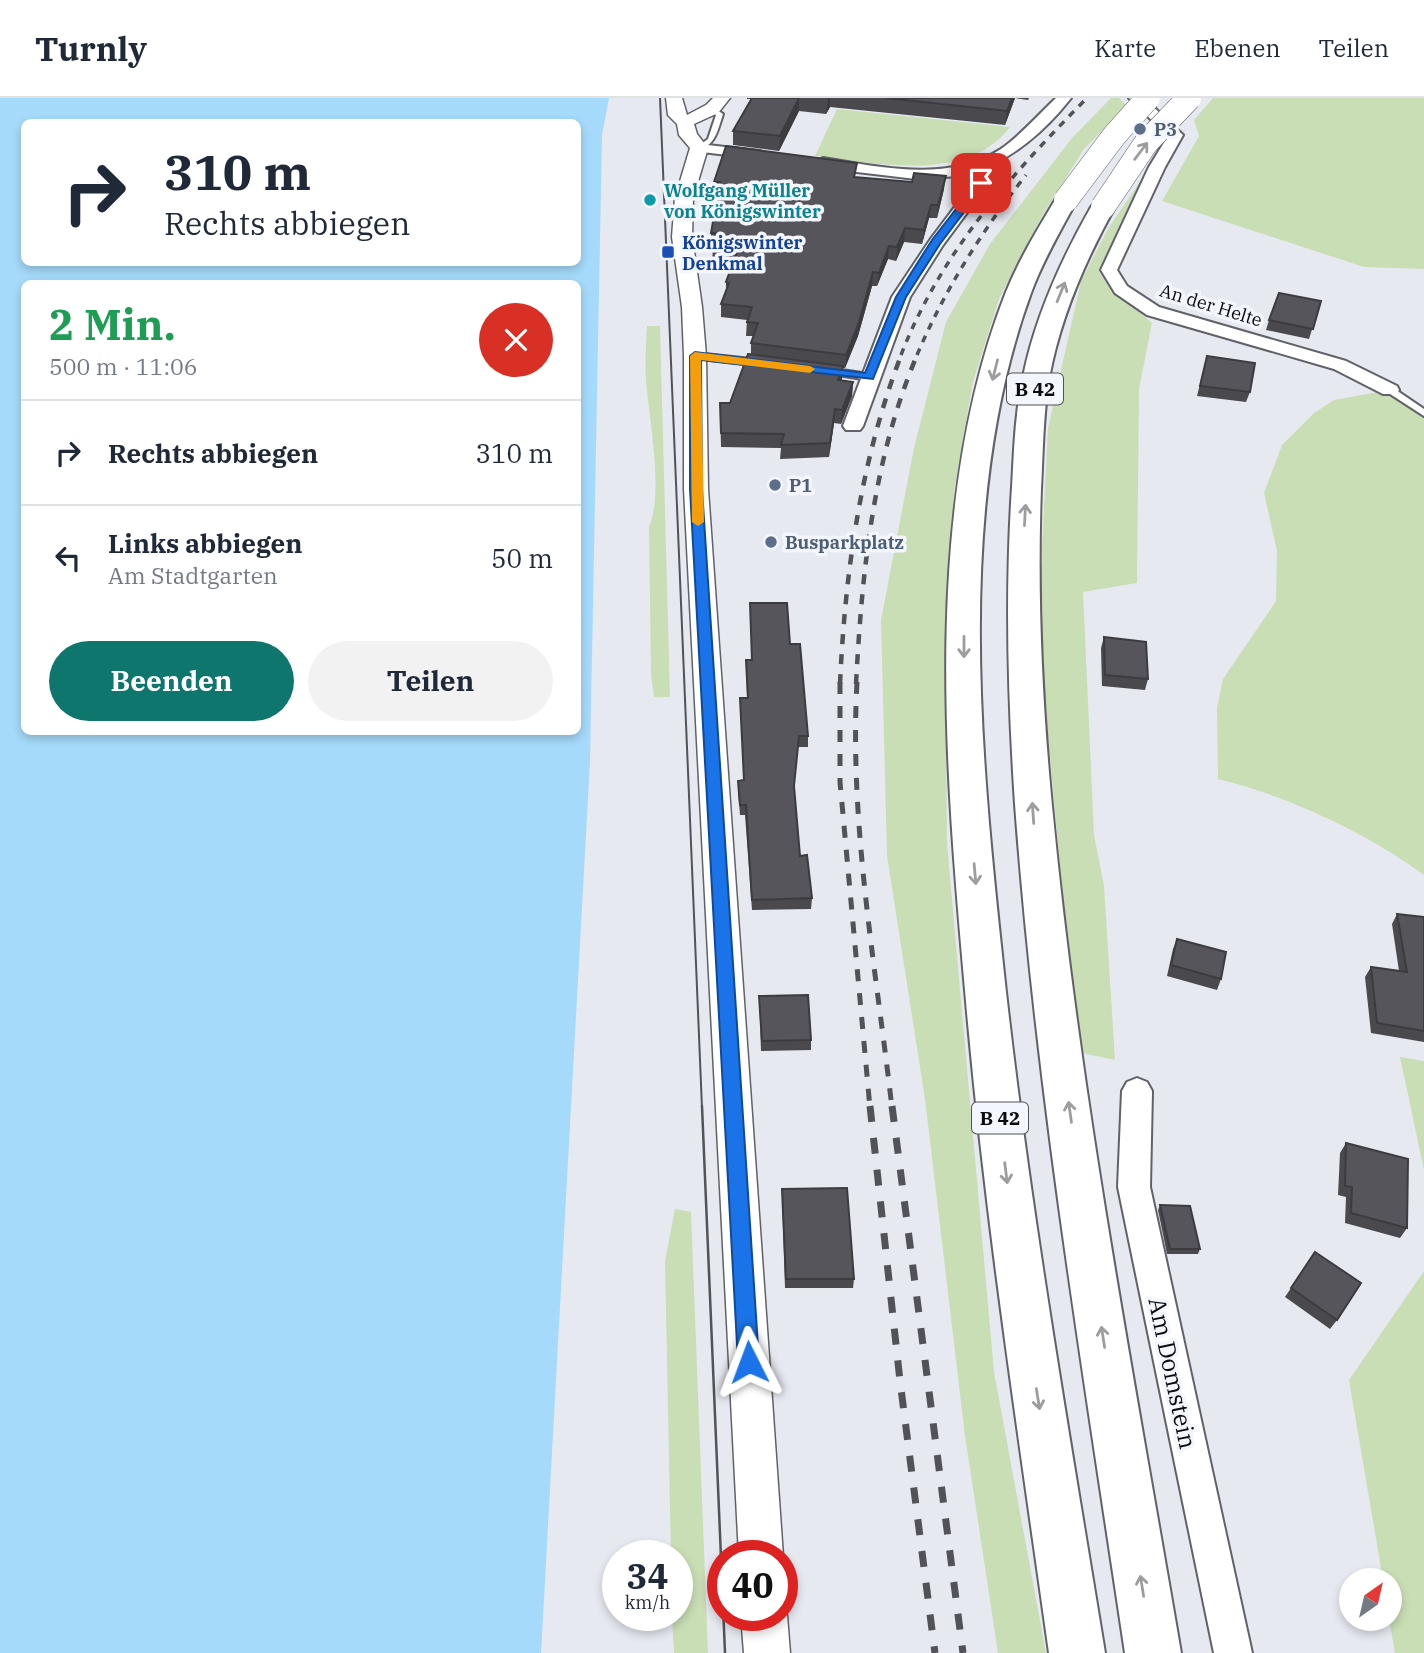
<!DOCTYPE html>
<html lang="de">
<meta charset="utf-8">
<style>
body{margin:0;font-family:"IBM Plex Serif",serif;background:#f2f2f3;color:#1f2937;height:100vh;display:flex;flex-direction:column;font-size:26px;white-space:nowrap}
*{box-sizing:border-box;margin:0}
p{font-size:23px;color:#747a83}
.icon{flex:none;width:38px;height:38px;fill:none;stroke:currentColor;stroke-width:2;stroke-linecap:round;stroke-linejoin:round}
.map{position:relative;flex:1;overflow:hidden}
.drawer{position:absolute;left:21px;top:182px;width:560px;height:455px;display:flex;flex-direction:column;background:#fff;border-radius:10px;box-shadow:0 4px 10px #0003}
.drawer>*{flex:none}
.top-card{position:absolute;left:21px;top:21px;width:560px;height:147px;border-radius:10px;box-shadow:0 4px 10px #0003;background:#fff;color:#1f2937;overflow:hidden}
.needle{width:46px;rotate:34deg}
.fabs{position:absolute;left:1339px;top:1470px;display:grid;gap:14px}
.fabs a{display:grid;place-items:center;width:63px;height:63px;border-radius:50%;background:#fff;box-shadow:0 4px 10px #0003;font-size:35px}
.speed{position:absolute;left:602px;top:1442px;display:flex;gap:14px;font-size:35px;font-weight:700;text-align:center}
.speed>*{display:grid;place-content:center;width:91px;height:91px;border-radius:50%;background:#fff;box-shadow:0 4px 10px #0003;line-height:1}
.speed small{font-size:18px;font-weight:400}
.speed .limit{border:10px solid #d22;background:#fff;color:#111}
.pin{position:absolute;display:grid;place-items:center;width:60px;height:60px;color:#fff;margin:-30px;border-radius:14px;box-shadow:0 4px 10px #0006}
.me{position:absolute;width:77px;margin:-38px;rotate:357deg;stroke-linejoin:round;filter:drop-shadow(0 0 5px #0008)}
.turn{display:flex;align-items:center;gap:24px;height:147px;padding:0 28px;font-size:32px}
.turn .icon{width:91px;height:91px;stroke-width:2.5}
.turn b{display:block;font-size:49px;line-height:60px}
.round{display:grid;place-items:center;flex:none;width:74px;height:74px;border-radius:37px;background:#f2f2f3}
.summary{display:flex;align-items:center;justify-content:space-between;height:119px;padding:0 28px}
h1{font-size:42px;font-weight:700;line-height:52px;color:#1e9e55}
.primary-button{display:flex;gap:14px;margin-top:auto;padding:14px 28px}
.primary-button a{flex:1;height:80px;border-radius:42px;background:#0f766e;color:#fff;font-size:28px;font-weight:700;line-height:80px;text-align:center}
.primary-button a+a{background:#f2f2f3;color:#1f2937}
ul{padding:0;list-style:none}
li{display:flex;align-items:center;gap:21px;height:105px;padding:0 28px;border-top:2px solid #e0e1e3}
li div{flex:1}
li b{display:block;font-size:26px}
li em{font-style:normal}
header{display:flex;align-items:center;gap:42px;box-sizing:border-box;height:98px;padding:0 35px;background:#fff;border-bottom:2px solid #e0e1e3}
header strong{font-size:33px}
nav{display:flex;gap:38px;margin-inline-start:auto;font-size:24px}
.map>svg:first-child{display:block}
</style>
<header>
<strong>Turnly</strong>
<nav><a>Karte</a><a>Ebenen</a><a>Teilen</a></nav>
</header>
<div class="map">
<svg width="1424" height="1555" viewBox="0 0 1424 1555">
<rect width="100%" height="100%" fill="#e7e9f1"/>
<g fill="#c9deb5">
<path d="M 1111,0 L 1119,0 L 1127,8 L 1084,51 L 1042,118 L 999,201 L 973,284 L 955,388 L 945,524 L 947,745 L 994,1274 L 1046,1555 L 998,1555 L 965,1338 L 925,1001 L 887,758 L 881,522 L 914,350 L 946,224 L 990,146 L 1072,40 Z"/>
<path d="M 1213,0 L 1424,0 L 1424,171 L 1364,169 L 1162,103 L 1199,38 L 1194,22 Z"/>
<path d="M 837,11 L 1010,29 C 967,86 875,65 815,58 Z"/>
<path d="M 1148,78 L 1099,174 L 1108,187 L 1152,225 L 1139,291 L 1137,485 L 1083,494 L 1094,737 L 1104,788 L 1115,962 L 1077,954 L 1038,528 L 1048,330 L 1081,183 L 1109,129 L 1142,81 Z"/>
<path d="M 647,228 L 660,228 L 670,599 L 654,599 L 651,576 L 649,429 C 664,393 649,322 646,282 C 645,264 646,246 647,228 Z"/>
<path d="M 1389,292 L 1424,316 L 1424,777 C 1367,735 1288,698 1218,681 L 1217,610 L 1223,581 L 1276,503 L 1277,453 L 1264,395 L 1282,347 L 1314,315 L 1334,302 Z"/>
<path d="M 1400,959 L 1424,963 L 1424,1072 Z"/>
<path d="M 675,1111 L 691,1114 L 708,1555 L 674,1555 L 672,1517 L 677,1517 L 677,1458 L 671,1458 L 665,1163 Z"/>
<path d="M 1424,1173 L 1424,1555 L 1395,1555 L 1389,1521 L 1390,1482 L 1383,1482 L 1349,1282 Z"/>
</g>
<path fill="#a5dafa" fill-rule="evenodd" d="M 0,0 L 609,0 L 602,37 L 590,663 L 541,1555 L 0,1555 ZM 24,24 L 578,24 L 578,164 L 24,164 ZM 24,186 L 578,186 L 578,634 L 24,634 Z"/>
<g fill="none" stroke-linecap="round" stroke-linejoin="round">
<defs>
<g id="service">
<path d="M 710,10 L 714,10 L 723,16 C 718,31 715,50 697,51 L 697,49 L 708,41 L 716,17 L 710,12 Z"/>
<path d="M 695,255 L 761,262 L 765,265 L 761,268 L 692,260 L 692,256 Z"/>
<path d="M 828,270 L 869,276 L 873,279 L 869,282 L 825,275 L 825,271 Z"/>
<path d="M 1387,290 L 1393,290 L 1424,311 L 1424,318 L 1387,294 Z"/>
</g>
<g id="minor">
<path d="M 1056,0 L 1071,0 C 1046,32 1012,62 973,74 L 989,85 L 943,147 L 910,199 L 863,328 L 860,332 L 846,332 L 843,328 L 892,199 L 930,142 L 972,86 L 958,78 L 916,81 L 823,70 L 815,65 L 823,60 C 881,69 948,85 1001,51 C 1021,37 1038,17 1056,0 Z"/>
<path d="M 1129,0 L 1144,0 L 1183,37 L 1165,69 L 1117,172 L 1127,188 L 1159,209 L 1346,263 L 1397,288 L 1399,292 L 1397,296 L 1383,296 L 1334,271 L 1147,217 L 1115,195 L 1101,172 L 1149,69 L 1168,38 Z"/>
<path d="M 699,46 L 760,53 L 767,57 L 760,61 L 694,53 L 692,50 Z"/>
<path d="M 1137,980 L 1147,984 L 1152,993 L 1150,1089 L 1252,1555 L 1214,1555 L 1118,1089 L 1122,993 L 1127,984 Z"/>
</g>
<g id="tertiary">
<path d="M 666,0 L 682,0 L 687,17 L 706,7 L 713,0 L 730,0 L 718,15 L 694,26 L 697,36 L 708,50 L 693,100 L 692,139 L 702,209 L 706,258 L 708,391 L 783,1458 L 782,1460 L 782,1458 L 739,1458 L 684,391 L 684,258 L 682,209 L 672,139 L 675,100 L 690,50 L 679,37 L 677,26 L 668,17 Z"/>
<path d="M 782,1506 L 787,1517 L 790,1555 L 744,1555 L 741,1517 L 782,1517 Z"/>
</g>
<g id="trunk">
<path d="M 1066,95 L 1074,97 L 1077,102 C 1061,132 1043,162 1031,195 C 952,410 982,671 1006,894 C 1031,1116 1069,1335 1105,1555 L 1049,1555 C 1018,1334 984,1114 965,892 C 945,668 922,407 1006,194 C 1019,162 1037,132 1055,102 L 1058,97 Z"/>
<path d="M 1103,102 L 1111,104 L 1115,109 C 1085,163 1060,220 1049,281 C 1043,317 1043,354 1041,391 C 1037,497 1042,603 1052,708 C 1079,993 1133,1274 1181,1555 L 1125,1555 C 1083,1273 1036,991 1015,706 C 1008,601 1005,495 1012,389 C 1014,353 1015,315 1023,279 C 1035,219 1061,162 1091,109 L 1095,104 Z"/>
</g>
</defs>
<use href="#service" stroke="#616269" stroke-width="4"/>
<use href="#minor" stroke="#616269" stroke-width="4"/>
<use href="#tertiary" stroke="#616269" stroke-width="3"/>
<use href="#trunk" stroke="#616269" stroke-width="4"/>
<use href="#service" fill="#fff" fill-rule="evenodd"/>
<use href="#minor" fill="#fff" fill-rule="evenodd"/>
<use href="#tertiary" fill="#fff" fill-rule="evenodd"/>
<use href="#trunk" fill="#fff" fill-rule="evenodd"/>
<path stroke="#525358" stroke-width="2" d="M 660,0 L 702,1010"/>
<path stroke="#525358" stroke-width="2.5" d="M 702,1008 L 725,1555"/>
<g stroke="#525358" stroke-width="3.5" stroke-dasharray="7 7" stroke-linecap="butt">
<path d="M 901,257 C 941,154 1011,77 1087,0"/>
<path d="M 917,257 C 945,191 982,133 1026,77"/>
</g>
<g stroke="#525358" stroke-width="4.5" stroke-dasharray="10 10" stroke-linecap="butt">
<path d="M 840,586 C 845,474 861,360 902,255"/>
<path d="M 856,586 C 862,474 873,359 918,255"/>
</g>
<g stroke="#525358" stroke-width="5" stroke-dasharray="12 12" stroke-linecap="butt">
<path d="M 840,584 L 840,684 L 870,1010"/>
<path d="M 857,584 C 849,726 876,870 892,1010"/>
</g>
<g stroke="#525358" stroke-width="7" stroke-dasharray="16 16" stroke-linecap="butt">
<path d="M 870,1008 L 900,1283 L 935,1555"/>
<path d="M 892,1008 L 963,1555"/>
</g>
<defs>
<g id="trunk-bridge">
<path d="M 1066,102 L 1114,38 L 1148,0"/>
<path d="M 1103,109 L 1146,45 L 1189,0"/>
</g>
</defs>
<use href="#trunk-bridge" stroke="#616269" stroke-width="25" stroke-linecap="butt"/>
<use href="#trunk-bridge" stroke="#fff" stroke-width="24"/>
</g>
<g fill="#4a494e">
<path d="M 747,0 L 1029,0 L 1028,2 L 1015,0 L 1005,27 L 830,9 L 826,16 L 799,13 L 779,53 L 733,47 L 733,33 L 751,1 L 747,1 Z"/>
<path d="M 856,79 L 944,91 L 937,120 L 929,120 L 922,146 L 904,144 L 896,163 L 888,161 L 877,188 L 872,188 L 858,238 L 845,270 L 842,270 L 841,282 L 853,284 L 852,298 L 841,326 L 834,325 L 829,359 L 780,361 L 781,350 L 721,349 L 720,305 L 730,305 L 751,256 L 751,245 L 754,238 L 746,238 L 747,222 L 721,219 L 721,206 L 726,194 L 726,184 L 732,168 L 712,167 L 713,148 L 711,148 L 711,135 L 718,97 L 714,97 L 714,84 Z"/>
<path d="M 1321,203 L 1309,241 L 1266,232 L 1269,222 Z"/>
<path d="M 1207,258 L 1250,294 L 1246,304 L 1197,298 Z"/>
<path d="M 750,505 L 790,546 L 808,638 L 808,649 L 798,649 L 794,690 L 800,758 L 812,800 L 811,811 L 752,812 L 745,717 L 740,717 L 738,693 L 738,683 L 744,682 L 740,600 L 747,600 L 746,562 L 752,562 Z"/>
<path d="M 1104,539 L 1148,581 L 1145,592 L 1102,588 L 1101,550 Z"/>
<path d="M 1397,816 L 1424,819 L 1424,944 L 1371,935 L 1365,879 L 1371,869 L 1399,873 L 1392,826 Z"/>
<path d="M 1177,841 L 1221,881 L 1217,892 L 1167,878 L 1173,851 Z"/>
<path d="M 759,898 L 811,942 L 811,952 L 761,953 Z"/>
<path d="M 1346,1045 L 1407,1130 L 1400,1140 L 1345,1125 L 1346,1099 L 1338,1097 L 1340,1055 Z"/>
<path d="M 782,1091 L 854,1181 L 853,1190 L 785,1190 L 782,1100 Z"/>
<path d="M 1160,1107 L 1200,1151 L 1198,1156 L 1167,1156 L 1158,1112 Z"/>
<path d="M 1315,1154 L 1337,1222 L 1330,1231 L 1285,1199 Z"/>
</g>
<g fill="#3c3c40">
<path d="M 799,0 L 799,13 L 779,53 L 780,38 Z"/>
<path d="M 828,0 L 830,0 L 830,9 L 826,16 Z"/>
<path d="M 1012,0 L 1015,0 L 1005,27 L 1007,13 Z"/>
<path d="M 946,78 L 944,91 L 937,120 L 938,107 Z"/>
<path d="M 931,107 L 929,120 L 922,146 L 924,132 Z"/>
<path d="M 905,130 L 904,144 L 896,163 L 897,149 Z"/>
<path d="M 889,148 L 888,161 L 877,188 L 879,175 Z"/>
<path d="M 873,174 L 872,188 L 858,238 L 845,270 L 846,257 Z"/>
<path d="M 843,268 L 842,281 L 837,296 L 838,282 Z"/>
<path d="M 853,284 L 852,298 L 841,326 L 842,312 Z"/>
<path d="M 835,311 L 834,325 L 829,359 L 830,345 Z"/>
</g>
<g fill="#56555b" stroke="#3c3c40" stroke-width="2">
<path d="M 752,0 L 799,0 L 780,38 L 733,33 Z"/>
<path d="M 886,0 L 1012,0 L 1007,13 Z"/>
<path d="M 726,48 L 857,65 L 854,79 L 912,84 L 914,75 L 946,78 L 938,107 L 931,107 L 924,132 L 905,130 L 897,149 L 889,148 L 879,175 L 873,174 L 859,224 L 846,257 L 751,245 L 758,225 L 747,224 L 752,209 L 721,206 L 729,185 L 726,184 L 737,154 L 712,153 L 715,135 L 711,135 L 720,84 L 714,84 Z"/>
<path d="M 1279,195 L 1321,203 L 1313,231 L 1269,222 Z"/>
<path d="M 748,256 L 843,268 L 838,282 L 853,284 L 842,312 L 835,311 L 830,345 L 781,347 L 784,336 L 721,335 L 720,305 L 730,305 Z"/>
<path d="M 1207,258 L 1255,265 L 1250,294 L 1200,288 Z"/>
<path d="M 750,505 L 787,505 L 790,546 L 800,546 L 808,638 L 799,638 L 794,688 L 800,758 L 807,757 L 812,800 L 752,802 L 746,707 L 740,707 L 738,683 L 744,682 L 740,600 L 748,600 L 746,562 L 752,562 Z"/>
<path d="M 1104,539 L 1146,544 L 1148,581 L 1105,577 Z"/>
<path d="M 1397,816 L 1424,819 L 1424,933 L 1377,925 L 1371,869 L 1407,874 Z"/>
<path d="M 1177,841 L 1226,854 L 1221,881 L 1171,867 Z"/>
<path d="M 808,897 L 811,942 L 762,943 L 759,898 Z"/>
<path d="M 1346,1045 L 1408,1061 L 1407,1130 L 1351,1115 L 1352,1089 L 1345,1088 Z"/>
<path d="M 847,1090 L 854,1181 L 786,1181 L 782,1091 Z"/>
<path d="M 1160,1107 L 1190,1108 L 1200,1151 L 1170,1151 Z"/>
<path d="M 1315,1154 L 1361,1185 L 1337,1222 L 1291,1190 Z"/>
</g>
<defs><path id="oneway-shaft" d="M-6 0H5M1.5-3L5.5 0L1.5 3" fill="none" stroke-width="1.6" stroke-linecap="round" stroke-linejoin="round" transform="scale(1.75)"/></defs>
<g stroke="#9d9d9f">
<use href="#oneway-shaft" transform="translate(1141 53) rotate(-53)"/>
<use href="#oneway-shaft" transform="translate(1061 194) rotate(-68)"/>
<use href="#oneway-shaft" transform="translate(995 272) rotate(104)"/>
<use href="#oneway-shaft" transform="translate(1025 417) rotate(-87)"/>
<use href="#oneway-shaft" transform="translate(964 549) rotate(90)"/>
<use href="#oneway-shaft" transform="translate(1033 715) rotate(-94)"/>
<use href="#oneway-shaft" transform="translate(975 776) rotate(85)"/>
<use href="#oneway-shaft" transform="translate(1070 1014) rotate(-98)"/>
<use href="#oneway-shaft" transform="translate(1006 1075) rotate(83)"/>
<use href="#oneway-shaft" transform="translate(1103 1239) rotate(-99)"/>
<use href="#oneway-shaft" transform="translate(1038 1301) rotate(81)"/>
<use href="#oneway-shaft" transform="translate(1142 1488) rotate(-99)"/>
</g>
<path fill="#1a73e8" stroke="#114b97" stroke-width="2" d="M 978,83 L 986,85 L 940,146 L 906,199 L 873,281 L 701,262 L 702,391 L 759,1264 L 756,1271 L 749,1274 L 741,1271 L 738,1264 L 690,391 L 690,258 L 695,254 L 865,275 L 896,199 L 932,142 Z"/>
<path fill="#f59e0b" d="M 695,254 L 810,268 L 815,271 L 810,275 L 701,262 L 704,424 L 698,428 L 692,424 L 690,258 Z"/>
<g fill="#5c6f8a" stroke="#f4f6fe" stroke-width="2.5">
<circle cx="1140" cy="31" r="7"/>
<circle cx="775" cy="387" r="7"/>
<circle cx="771" cy="444" r="7"/>
</g>
<circle fill="#0f9aa8" stroke="#f4f6fe" stroke-width="2.5" cx="650" cy="102" r="7"/>
<rect fill="#1a4fb4" stroke="#f4f6fe" stroke-width="2.5" x="661" y="147" width="14" height="14" rx="3.5"/>
<g text-anchor="middle" dominant-baseline="central" stroke-width="7" stroke-linejoin="round" paint-order="stroke">
<g font-size="18" font-weight="bold" fill="#4e5e75" stroke="#f4f6fe" text-anchor="start">
<text x="1154" y="31">P3</text>
<text x="789" y="387">P1</text>
<text x="785" y="444">Busparkplatz</text>
</g>
<g font-size="18" font-weight="bold" fill="#0d838f" stroke="#f4f6fe" text-anchor="start">
<text x="664" y="92">Wolfgang Müller<tspan x="664" dy="21">von Königswinter</tspan></text>
</g>
<g font-size="18" font-weight="bold" fill="#164399" stroke="#f4f6fe" text-anchor="start">
<text x="682" y="144">Königswinter<tspan x="682" dy="21">Denkmal</tspan></text>
</g>
<g font-size="18" fill="#0b0b0e" stroke="#f4f6fe">
<text transform="translate(1211 207) rotate(17)">An der Helte</text>
</g>
<g fill="#f4f6fe" stroke="#515256" stroke-width="2">
<rect x="1007" y="275.5" width="56" height="31" rx="5"/>
<rect x="972" y="1004.5" width="56" height="31" rx="5"/>
</g>
<g font-size="19" font-weight="bold" fill="#0b0b0e">
<text x="1035" y="291">B 42</text>
<text x="1000" y="1020">B 42</text>
</g>
<g font-size="24" fill="#0b0b0e" stroke="#f4f6fe">
<text transform="translate(1173 1275) rotate(78)">Am Domstein</text>
</g>
</g>
</svg>
<div class="fabs">
<a><svg class="needle" viewBox="-14 -14 28 28"><path d="M0-13l5 13h-10z" fill="#e53935"/><path d="M0 13l5-13h-10z" fill="#747a83"/></svg></a>
</div>
<div class="speed"><div>34<small>km/h</small></div><div class="limit">40</div></div>
<div class="pin" style="left:981px;top:85px;background:#d93025"><svg class="icon" aria-label="arrive" viewBox="0 0 24 24"><path d="M6 21V4h12l-3 4 3 4H6"/></svg></div>
<svg class="me" style="left:749px;top:1264px" viewBox="-20 -20 40 40"><path d="M0-17L14 15 0 8-14 15z" fill="#1a73e8" stroke="#fff" stroke-width="4"/></svg>
<div class="top-card">
<div class="turn"><svg class="icon" aria-label="right" viewBox="0 0 24 24"><path d="M7 20v-9h11M14 6l5 5-5 5"/></svg><div><b>310 m</b>Rechts abbiegen</div></div>
</div>
<section class="drawer">
<div class="summary"><div><h1>2 Min.</h1><p>500 m · 11:06</p></div><a class="round" style="background:#d93025;color:#fff"><svg class="icon" aria-label="close" viewBox="0 0 24 24"><path d="M6 6l12 12M18 6L6 18"/></svg></a></div>
<ul>
<li><svg class="icon" aria-label="right" viewBox="0 0 24 24"><path d="M7 20v-9h11M14 6l5 5-5 5"/></svg><div><b>Rechts abbiegen</b></div><em>310 m</em></li>
<li><svg class="icon" aria-label="left" viewBox="0 0 24 24"><path d="M17 20v-9H6M10 6l-5 5 5 5"/></svg><div><b>Links abbiegen</b><p>Am Stadtgarten</p></div><em>50 m</em></li>
</ul>
<div class="primary-button"><a>Beenden</a><a>Teilen</a></div>
</section>
</div>
